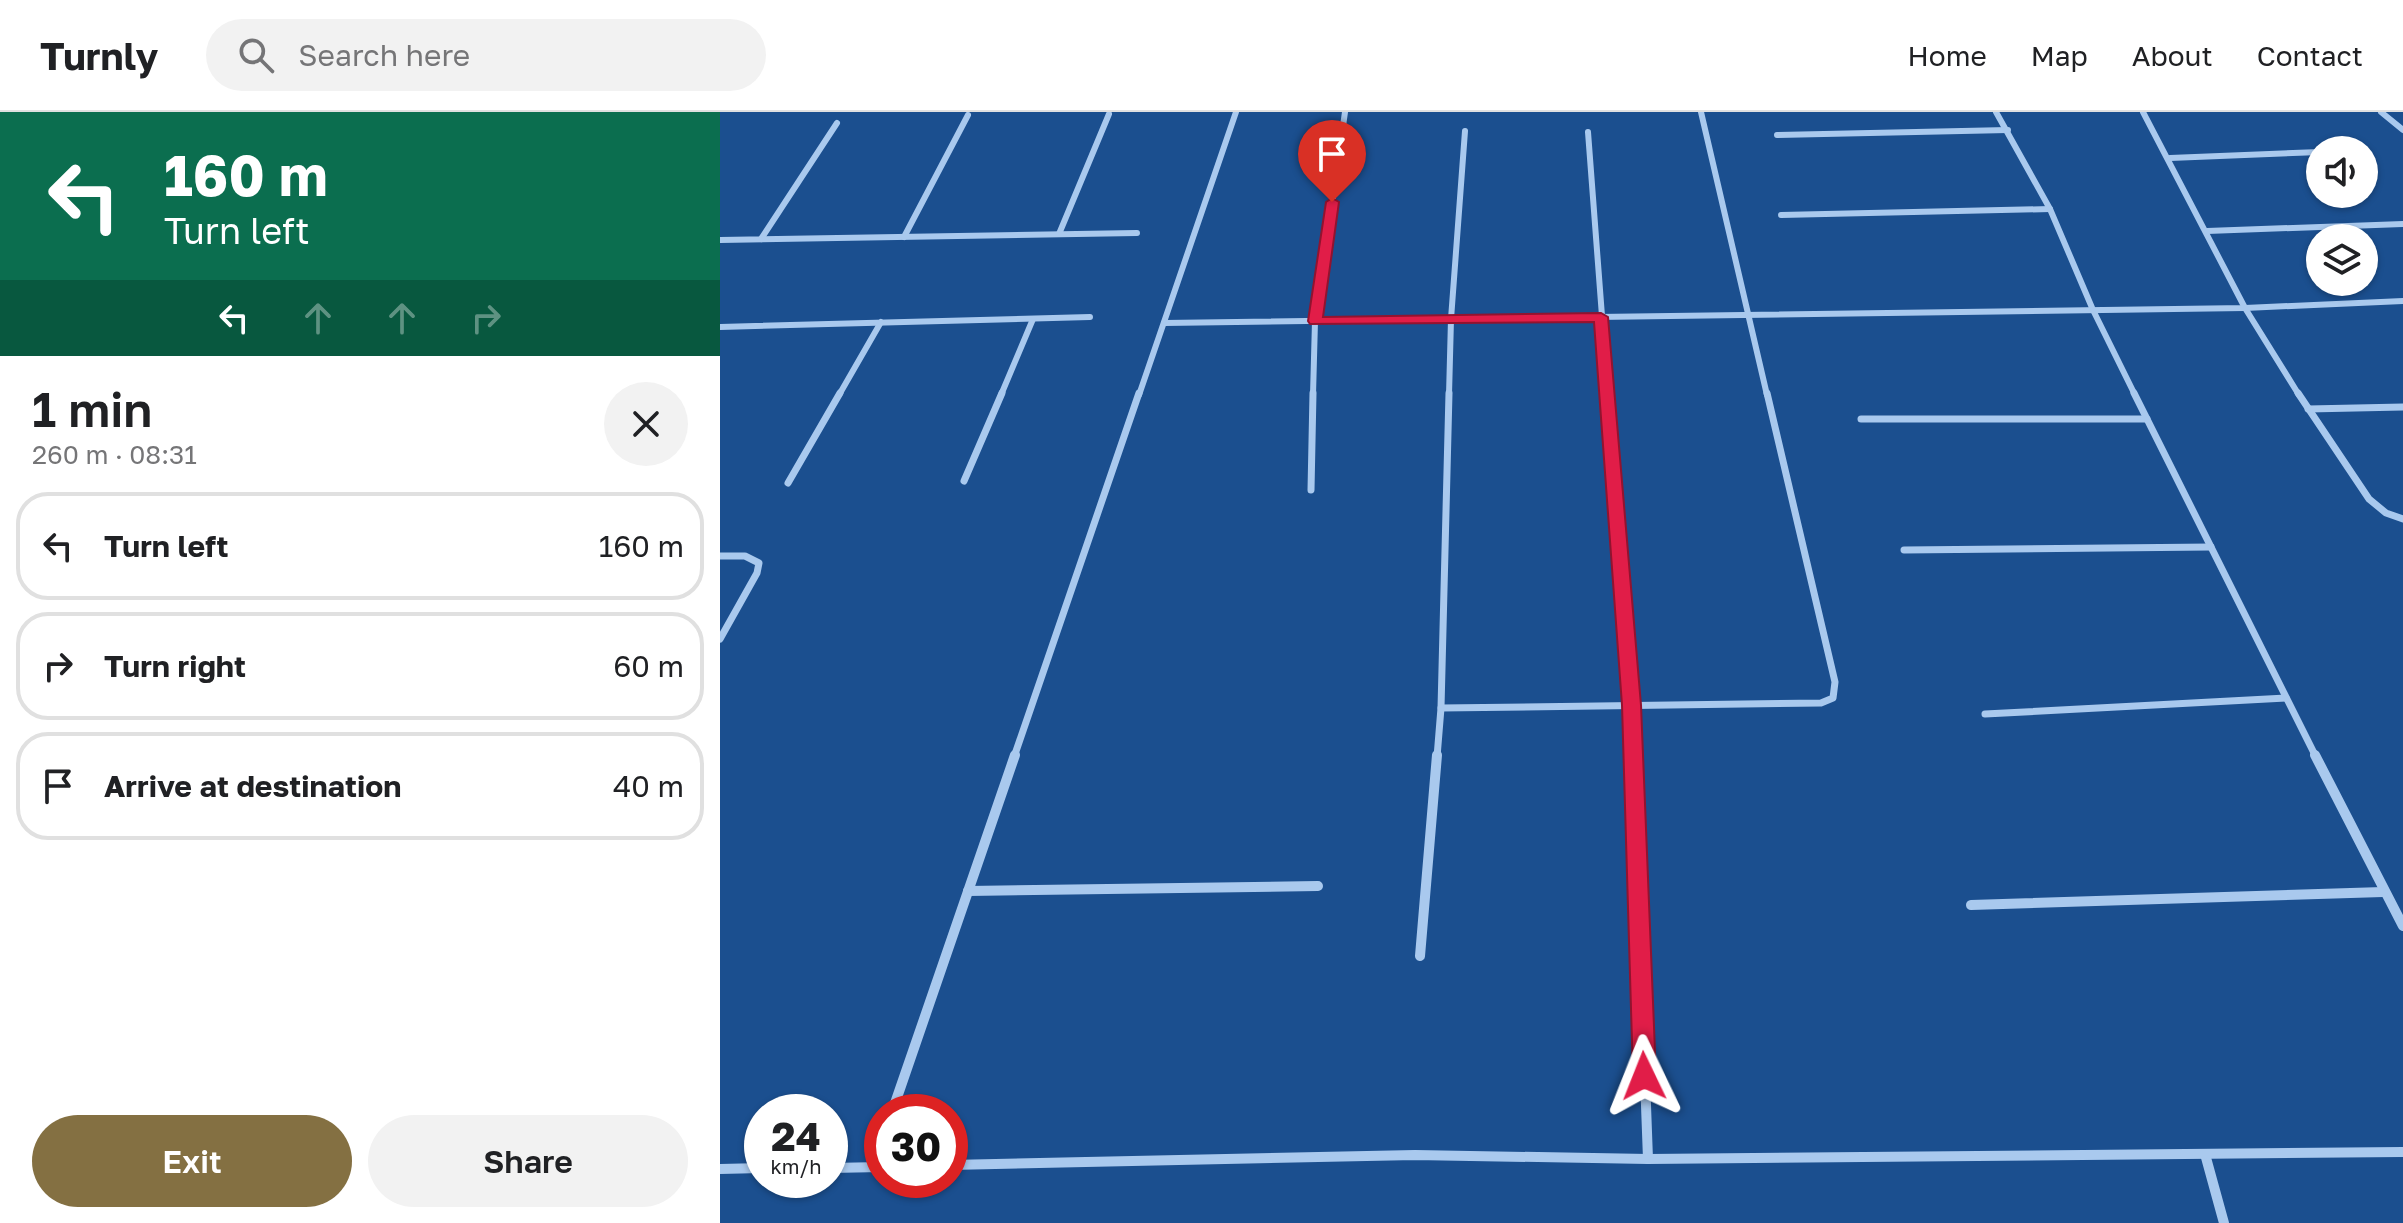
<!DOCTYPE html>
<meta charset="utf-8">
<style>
body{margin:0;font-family:"Golos Text",sans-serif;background:#f2f2f2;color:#202124;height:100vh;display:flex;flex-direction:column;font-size:30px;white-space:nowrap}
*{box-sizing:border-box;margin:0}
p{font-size:26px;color:#757577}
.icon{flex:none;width:44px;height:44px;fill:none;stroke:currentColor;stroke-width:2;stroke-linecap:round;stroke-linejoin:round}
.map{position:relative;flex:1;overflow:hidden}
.sheet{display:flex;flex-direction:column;background:#fff;width:720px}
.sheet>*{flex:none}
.banner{background:#0b6e4f;color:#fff;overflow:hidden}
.controls{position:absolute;left:1586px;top:24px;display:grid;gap:16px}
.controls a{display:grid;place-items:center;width:72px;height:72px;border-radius:50%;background:#fff;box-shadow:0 2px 6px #0004;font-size:40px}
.speed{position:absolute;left:24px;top:982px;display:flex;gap:16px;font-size:40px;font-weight:700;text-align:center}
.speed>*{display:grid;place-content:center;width:104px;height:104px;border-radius:50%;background:#fff;box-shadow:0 2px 6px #0004;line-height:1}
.speed small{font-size:20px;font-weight:400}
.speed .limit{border:12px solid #d22;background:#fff;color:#111}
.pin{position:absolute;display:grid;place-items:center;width:68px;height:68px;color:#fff;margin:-82px -34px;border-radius:50% 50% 50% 0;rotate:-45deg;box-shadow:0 0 8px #0007}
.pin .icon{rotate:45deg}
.me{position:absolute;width:88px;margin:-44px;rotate:358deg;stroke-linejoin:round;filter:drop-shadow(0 0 6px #0008)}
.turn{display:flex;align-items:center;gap:28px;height:168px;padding:0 32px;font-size:36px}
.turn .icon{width:104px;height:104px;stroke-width:2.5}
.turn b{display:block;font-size:56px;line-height:68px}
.lanes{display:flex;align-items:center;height:76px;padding:0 32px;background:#0003;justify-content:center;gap:40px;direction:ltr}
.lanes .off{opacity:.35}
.round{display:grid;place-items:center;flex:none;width:84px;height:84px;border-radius:42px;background:#f2f2f2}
.overview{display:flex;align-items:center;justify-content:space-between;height:136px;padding:0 32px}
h1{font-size:48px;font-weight:600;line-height:60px}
.cta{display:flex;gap:16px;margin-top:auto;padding:16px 32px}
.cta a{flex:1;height:92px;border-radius:48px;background:#847042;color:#fff;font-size:32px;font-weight:600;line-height:92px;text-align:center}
.cta a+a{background:#f2f2f2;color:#202124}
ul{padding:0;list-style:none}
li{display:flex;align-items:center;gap:24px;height:108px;margin:0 16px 12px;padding:0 16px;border:4px solid #e0e0e0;border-radius:32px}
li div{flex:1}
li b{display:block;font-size:30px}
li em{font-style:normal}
header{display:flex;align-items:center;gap:48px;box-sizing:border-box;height:112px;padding:0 40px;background:#fff;border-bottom:2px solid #e0e0e0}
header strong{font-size:38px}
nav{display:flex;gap:44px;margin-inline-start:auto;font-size:28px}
.search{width:560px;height:72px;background:#f2f2f2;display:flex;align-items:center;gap:20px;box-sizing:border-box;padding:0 28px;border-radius:44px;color:#757577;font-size:30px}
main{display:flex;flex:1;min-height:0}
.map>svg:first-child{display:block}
</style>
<header>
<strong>Turnly</strong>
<div class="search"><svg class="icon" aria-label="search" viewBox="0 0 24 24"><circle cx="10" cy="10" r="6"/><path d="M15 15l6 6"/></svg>Search here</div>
<nav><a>Home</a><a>Map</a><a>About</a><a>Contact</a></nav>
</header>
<main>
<section class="sheet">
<div class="banner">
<div class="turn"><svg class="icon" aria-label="left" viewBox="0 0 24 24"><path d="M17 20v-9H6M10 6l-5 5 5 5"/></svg><div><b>160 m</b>Turn left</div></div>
<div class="lanes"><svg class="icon" aria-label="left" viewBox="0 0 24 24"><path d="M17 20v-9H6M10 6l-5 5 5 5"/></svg><svg class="icon off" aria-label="ahead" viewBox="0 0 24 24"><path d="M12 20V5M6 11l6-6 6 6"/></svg><svg class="icon off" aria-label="ahead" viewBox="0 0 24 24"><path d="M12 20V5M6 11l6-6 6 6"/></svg><svg class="icon off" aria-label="right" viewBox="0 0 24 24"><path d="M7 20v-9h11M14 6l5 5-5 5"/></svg></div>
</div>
<div class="overview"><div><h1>1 min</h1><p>260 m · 08:31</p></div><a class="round"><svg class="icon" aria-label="close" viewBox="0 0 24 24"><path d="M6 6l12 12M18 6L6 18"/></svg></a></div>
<ul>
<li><svg class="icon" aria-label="left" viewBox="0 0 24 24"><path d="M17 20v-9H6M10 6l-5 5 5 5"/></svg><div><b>Turn left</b></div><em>160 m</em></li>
<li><svg class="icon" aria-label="right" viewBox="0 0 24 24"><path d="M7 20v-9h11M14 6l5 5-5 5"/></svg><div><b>Turn right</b></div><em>60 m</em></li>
<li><svg class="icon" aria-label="arrive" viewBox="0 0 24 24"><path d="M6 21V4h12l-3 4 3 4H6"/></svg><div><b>Arrive at destination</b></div><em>40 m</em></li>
</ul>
<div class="cta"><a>Exit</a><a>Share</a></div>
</section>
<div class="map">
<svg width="1683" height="1111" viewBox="0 0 1683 1111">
<rect width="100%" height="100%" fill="#1b4f8f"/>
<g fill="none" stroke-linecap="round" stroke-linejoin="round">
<g stroke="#a9c9ee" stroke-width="6">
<path d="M 981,0 L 1047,283"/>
<path d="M 1276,0 L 1330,97 L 1373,198 L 1415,283"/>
<path d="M 1423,0 L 1525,196 L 1579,283"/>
<path d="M 1661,0 L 1683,18"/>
<path d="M 868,20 L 888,283"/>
<path d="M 1057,23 L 1288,18"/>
<path d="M 1636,38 L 1640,38"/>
<path d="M 1450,46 L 1600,40"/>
<path d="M 1061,103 L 1330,97"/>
<path d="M 1487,119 L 1683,112"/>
<path d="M 339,122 L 389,2"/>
<path d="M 184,125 L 248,3"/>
<path d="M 41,127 L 117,11"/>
<path d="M 0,128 L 417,121"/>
<path d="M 444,211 L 1525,196 L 1683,189"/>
<path d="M 0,215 L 370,205"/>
<path d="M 119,283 L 161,210"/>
<path d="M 281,283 L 313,207"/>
<path d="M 419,283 L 516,0"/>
<path d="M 593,283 L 595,209 L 625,0"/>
<path d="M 729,283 L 731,207 L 745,19"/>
</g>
<g stroke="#a9c9ee" stroke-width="7">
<path d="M 888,281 L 913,645"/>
<path d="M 1414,281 L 1596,645"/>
<path d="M 1578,281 L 1649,387 L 1666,401 L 1683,407"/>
<path d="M 1588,297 L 1683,295"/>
<path d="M 1141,307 L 1427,307"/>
<path d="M 244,369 L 282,281"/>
<path d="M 68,371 L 120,281"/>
<path d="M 591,378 L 593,281"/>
<path d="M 1184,438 L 1491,435"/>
<path d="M 0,444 L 25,444 L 39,451 L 37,461 L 0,527"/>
<path d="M 721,596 L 1101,591 L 1113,586 L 1115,570 L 1047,281"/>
<path d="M 1265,602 L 1566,586"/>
<path d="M 294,645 L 419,281"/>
<path d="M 717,645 L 721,596 L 729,281"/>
</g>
<g stroke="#a9c9ee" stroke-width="10">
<path d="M 913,643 L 928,1047"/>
<path d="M 1595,643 L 1683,814"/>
<path d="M 248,779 L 598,774"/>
<path d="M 1251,793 L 1663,780"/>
<path d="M 700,844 L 717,643"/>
<path d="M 172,1000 L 295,643"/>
<path d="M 1485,1042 L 1504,1111"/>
<path d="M 230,1053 L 695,1043 L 928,1047 L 1683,1040"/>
<path d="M 153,1055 L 162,1029"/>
<path d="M 110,1056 L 162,1055"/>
<path d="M 0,1057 L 42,1056"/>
</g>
</g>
<path fill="#e11d48" stroke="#92132f" stroke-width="2" d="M 612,86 L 619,90 L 603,205 L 881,201 L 888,205 L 921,593 L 936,964 L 933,972 L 924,976 L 916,972 L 913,964 L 902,593 L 874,210 L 590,212 L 588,209 L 606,90 Z"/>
</svg>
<div class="controls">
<a><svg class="icon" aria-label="sound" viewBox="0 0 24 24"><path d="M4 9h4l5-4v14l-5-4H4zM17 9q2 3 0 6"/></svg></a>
<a><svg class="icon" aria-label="layers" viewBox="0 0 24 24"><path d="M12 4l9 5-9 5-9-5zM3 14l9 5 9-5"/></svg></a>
</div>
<div class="speed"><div>24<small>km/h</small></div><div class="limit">30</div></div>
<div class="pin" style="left:612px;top:90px;background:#d93025"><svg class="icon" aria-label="arrive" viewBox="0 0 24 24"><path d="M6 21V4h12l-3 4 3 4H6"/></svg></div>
<svg class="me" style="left:924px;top:964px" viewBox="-20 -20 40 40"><path d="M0-17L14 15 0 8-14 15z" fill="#e11d48" stroke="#fff" stroke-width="4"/></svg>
</div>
</main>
